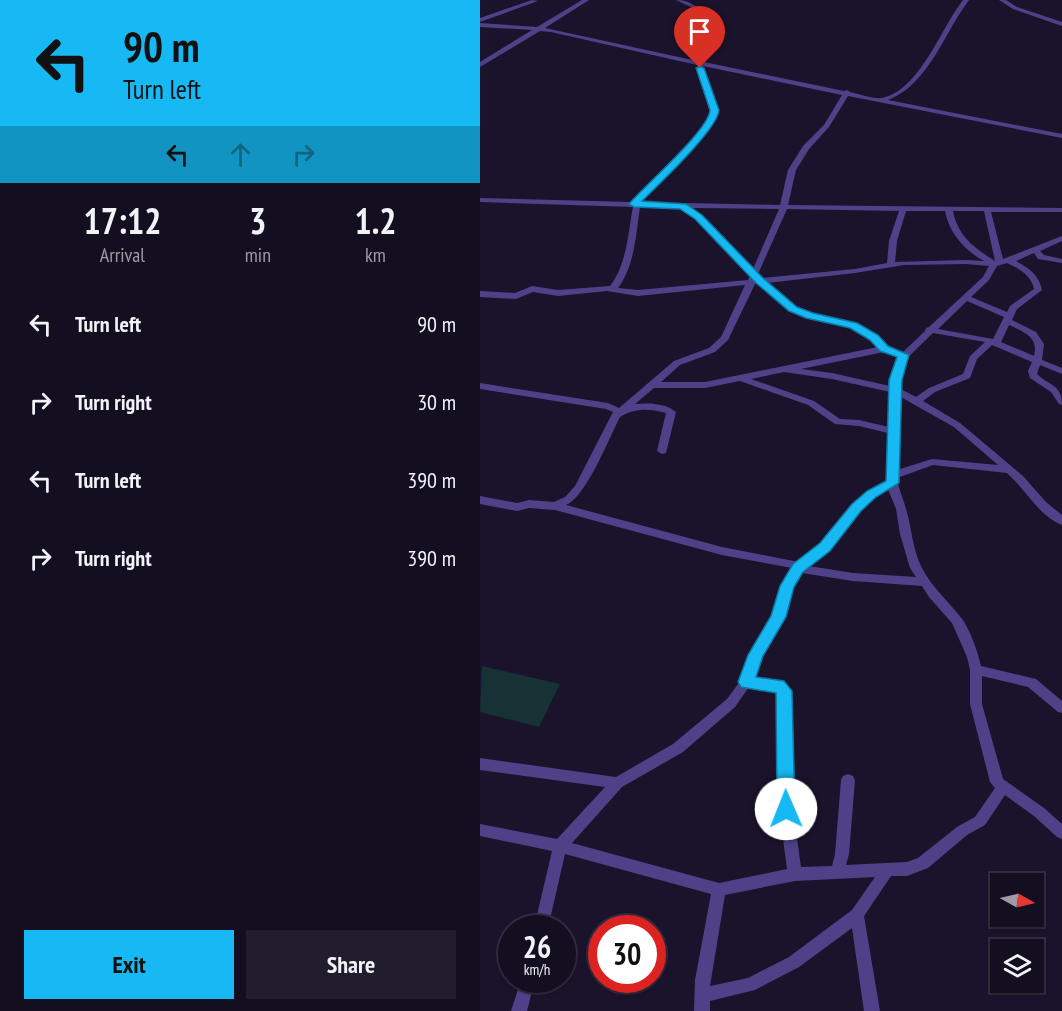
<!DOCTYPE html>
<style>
body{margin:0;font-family:"PT Sans Narrow",sans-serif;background:#211c2e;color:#f1f3f6;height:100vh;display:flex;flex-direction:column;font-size:22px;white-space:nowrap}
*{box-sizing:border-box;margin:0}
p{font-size:20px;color:#9d9ca5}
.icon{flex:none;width:33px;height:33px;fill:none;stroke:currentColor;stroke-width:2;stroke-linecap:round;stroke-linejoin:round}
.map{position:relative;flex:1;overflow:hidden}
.drawer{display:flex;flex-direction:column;background:#140e21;width:480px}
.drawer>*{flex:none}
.guide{background:#16b9f3;color:#111;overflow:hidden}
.needle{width:39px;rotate:98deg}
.fabs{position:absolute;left:510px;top:873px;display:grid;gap:12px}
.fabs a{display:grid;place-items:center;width:54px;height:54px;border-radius:0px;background:#140e21;box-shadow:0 2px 4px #0004,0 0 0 2px #332e3f;font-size:30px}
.speed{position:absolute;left:18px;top:915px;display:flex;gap:12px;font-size:30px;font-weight:700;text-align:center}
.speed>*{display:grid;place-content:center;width:78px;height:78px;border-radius:50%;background:#140e21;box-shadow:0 2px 4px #0004,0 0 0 2px #332e3f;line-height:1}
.speed small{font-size:15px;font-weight:400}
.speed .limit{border:9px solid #d22;background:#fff;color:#111}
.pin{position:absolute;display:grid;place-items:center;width:51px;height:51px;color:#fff;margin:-62px -26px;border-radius:50% 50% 50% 0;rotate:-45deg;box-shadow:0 0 6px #0007}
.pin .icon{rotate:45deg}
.me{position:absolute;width:66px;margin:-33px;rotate:359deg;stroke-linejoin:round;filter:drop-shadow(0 0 4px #0008)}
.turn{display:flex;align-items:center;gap:21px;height:126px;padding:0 24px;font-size:27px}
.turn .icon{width:78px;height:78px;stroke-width:2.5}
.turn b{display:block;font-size:42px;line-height:51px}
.lanes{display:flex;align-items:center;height:57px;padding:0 24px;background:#0003;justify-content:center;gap:30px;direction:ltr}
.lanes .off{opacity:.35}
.eta{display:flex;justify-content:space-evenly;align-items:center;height:102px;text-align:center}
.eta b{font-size:36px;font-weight:700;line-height:42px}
.action{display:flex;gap:12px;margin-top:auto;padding:12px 24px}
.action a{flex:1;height:69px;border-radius:0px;background:#16b9f3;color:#111;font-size:24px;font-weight:700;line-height:69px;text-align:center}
.action a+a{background:#211c2e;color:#f1f3f6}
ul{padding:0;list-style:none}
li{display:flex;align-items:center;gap:18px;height:78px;padding:0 24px}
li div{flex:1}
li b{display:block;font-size:22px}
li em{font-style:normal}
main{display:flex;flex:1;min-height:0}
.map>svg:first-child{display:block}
</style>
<main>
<section class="drawer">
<div class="guide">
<div class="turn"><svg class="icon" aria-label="left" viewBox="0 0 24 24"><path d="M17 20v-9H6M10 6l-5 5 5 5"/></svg><div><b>90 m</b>Turn left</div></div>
<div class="lanes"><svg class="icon" aria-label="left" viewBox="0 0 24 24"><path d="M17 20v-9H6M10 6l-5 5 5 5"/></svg><svg class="icon off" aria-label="ahead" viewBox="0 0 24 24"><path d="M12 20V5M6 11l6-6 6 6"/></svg><svg class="icon off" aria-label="right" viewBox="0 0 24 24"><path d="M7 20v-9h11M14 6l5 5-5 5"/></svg></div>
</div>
<div class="eta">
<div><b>17:12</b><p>Arrival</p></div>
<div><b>3</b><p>min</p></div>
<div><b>1.2</b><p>km</p></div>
</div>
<ul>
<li><svg class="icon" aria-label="left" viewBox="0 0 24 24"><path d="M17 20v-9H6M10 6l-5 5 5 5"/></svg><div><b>Turn left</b></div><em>90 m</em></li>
<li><svg class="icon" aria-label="right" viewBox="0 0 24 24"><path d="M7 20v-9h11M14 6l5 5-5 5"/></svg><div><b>Turn right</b></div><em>30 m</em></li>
<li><svg class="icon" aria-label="left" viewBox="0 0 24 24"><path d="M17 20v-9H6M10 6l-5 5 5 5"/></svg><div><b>Turn left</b></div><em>390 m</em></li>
<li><svg class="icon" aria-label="right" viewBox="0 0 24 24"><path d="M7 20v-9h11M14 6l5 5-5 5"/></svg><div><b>Turn right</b></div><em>390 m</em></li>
</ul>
<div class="action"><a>Exit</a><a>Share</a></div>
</section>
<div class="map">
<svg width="582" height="1011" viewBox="0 0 582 1011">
<rect width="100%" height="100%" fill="#1b132c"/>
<path fill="#163235" d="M 2,666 L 80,684 L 59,727 L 0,712 Z"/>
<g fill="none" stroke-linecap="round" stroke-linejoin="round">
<g fill="#4f4188" fill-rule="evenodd">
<path d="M 52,0 L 58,1 L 0,22 L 0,18 Z"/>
<path d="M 102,0 L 109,0 L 65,28 L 217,61 L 221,17 L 213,8 L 196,0 C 210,0 218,7 227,17 L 224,62 L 364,91 L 367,90 L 370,92 C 379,94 393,99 402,98 C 440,90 461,28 483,0 L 489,0 C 464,33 449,84 408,100 L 582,134 L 582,138 L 368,96 L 349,127 L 329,149 L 316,170 L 308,205 L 582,208 L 582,212 L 511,212 L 523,259 L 582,236 L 582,241 L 560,251 L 564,255 L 582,259 L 582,263 L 558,259 L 554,253 L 536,261 C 549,268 559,275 562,290 L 537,309 L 532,320 L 556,332 L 564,344 L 562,360 L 582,368 L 582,374 L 560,365 L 557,374 C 569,386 582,384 582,405 L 579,404 L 571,392 L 550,378 L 548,371 L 552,362 L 512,345 L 497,359 L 490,378 L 455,392 L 443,401 L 480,423 L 543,476 L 566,502 L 582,515 L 582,525 C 559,516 545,489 527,473 L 453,465 L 417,478 C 419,491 423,497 426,509 C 432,528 432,549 442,568 C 451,586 466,599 479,615 C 489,626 498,652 501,666 L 556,679 L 582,701 L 582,713 L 578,712 L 548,687 L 502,676 L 502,704 L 523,779 L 564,808 L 582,824 L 582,839 L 577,837 L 554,816 L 525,795 L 505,825 L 487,835 L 448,868 L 427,876 L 411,876 L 384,916 L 400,1011 L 384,1011 L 372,928 L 319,967 L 275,990 L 230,1001 L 230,1011 L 214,1011 L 215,980 L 231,894 L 85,854 L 68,928 L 54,928 L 72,851 L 0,836 L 0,824 L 77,839 L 125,787 L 0,770 L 0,758 L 136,777 L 193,744 L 247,699 L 261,680 L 270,655 L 292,616 L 301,586 L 312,568 L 242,555 L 75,510 L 49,508 L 37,511 L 0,504 L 0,496 L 37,503 L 49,500 L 74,502 L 85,497 L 95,486 L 133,412 L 126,409 L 0,389 L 0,383 L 128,403 L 139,408 L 194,361 L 229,348 L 241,337 L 265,285 L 158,296 L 127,291 L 78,296 L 53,292 L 36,299 L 0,297 L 0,291 L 35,293 L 52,286 L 78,290 L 130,286 C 147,264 148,233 153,207 L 0,202 L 0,198 L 151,202 L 213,139 L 232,113 L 217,65 L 71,32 L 60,31 L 0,67 L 0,62 L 52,30 L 0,27 L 0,23 L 57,27 ZM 223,66 L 362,95 L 344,125 L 323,146 L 308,170 L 300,205 L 160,202 L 217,141 L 238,113 ZM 160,207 L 201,208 L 216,219 L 270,275 L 268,280 L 158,290 L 138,288 C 155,265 156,234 160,207 ZM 212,208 L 299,209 L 273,269 L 222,215 ZM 307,209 L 419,211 L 409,241 L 407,263 L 375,269 L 282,278 L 278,274 ZM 426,211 L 465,211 C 469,233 485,251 504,261 L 486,260 L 415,262 L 417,241 ZM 473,211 L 504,211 L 515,261 C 511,258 505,255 500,251 C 486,241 476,228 473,211 ZM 527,263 C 540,269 551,275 554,289 L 530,306 L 527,312 L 491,297 L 509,280 L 517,266 ZM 486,264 L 509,266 L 503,277 L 449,327 L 446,328 L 445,331 L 423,352 L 407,347 L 397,335 L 376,323 L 332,314 L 316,307 L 287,283 L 375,273 L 424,265 ZM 276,282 C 286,290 299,305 312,312 C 342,327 375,319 398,347 L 225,382 L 181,382 L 200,365 L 235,352 L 248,340 ZM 487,301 L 524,317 L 513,339 L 458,329 ZM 529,325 C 544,332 559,337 554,356 L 521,342 ZM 453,333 L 505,342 L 490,356 L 483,374 L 449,388 L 436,397 L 419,388 L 424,361 ZM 404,352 L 418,357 L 415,360 L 410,386 L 352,373 L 321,369 ZM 304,372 L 352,379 L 410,392 L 409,427 L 379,420 L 360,419 L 334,401 L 271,379 ZM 260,381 L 328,405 L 355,424 L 379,426 L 408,433 L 407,481 L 387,491 L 373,504 L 341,544 L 319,562 L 242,547 L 86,505 C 106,497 129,438 140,417 C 153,408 171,408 186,413 L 177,451 L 182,454 L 186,453 L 196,412 C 185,403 169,403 155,404 L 174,388 L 225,388 ZM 419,396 L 474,427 L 518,465 L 452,459 L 417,470 ZM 408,489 L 416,509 L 420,534 L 430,568 L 436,577 L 373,573 L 329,566 C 335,561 342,556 348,551 C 371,529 378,505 408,489 ZM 322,573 L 373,581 L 442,586 L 449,597 L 472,623 L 487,657 L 490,670 L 490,704 L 510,782 L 515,788 L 495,817 L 477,827 L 438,858 L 427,862 L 366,865 L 369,854 L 375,780 L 373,776 L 368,774 L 363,776 L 361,780 L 355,854 L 352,866 L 321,867 L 313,809 L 310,691 L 302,682 L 274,678 L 282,656 L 304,617 L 313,586 ZM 269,687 L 295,691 L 298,693 L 299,809 L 307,869 L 239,883 L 92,843 L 142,787 L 203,752 L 255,707 ZM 395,877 L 372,910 L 309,957 L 268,978 L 230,986 L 245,895 L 315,881 Z"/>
<path d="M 519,0 L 526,0 L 537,7 L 582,22 L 582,26 L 533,9 Z"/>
<path d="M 41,980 L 55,980 L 47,1011 L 31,1011 Z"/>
</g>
</g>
<path fill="#16b9f3" stroke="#0e789e" stroke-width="1.5" d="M 220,66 L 224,68 L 239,110 C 238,129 178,185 162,201 L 206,204 L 222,215 L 283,278 L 317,307 L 333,313 L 377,323 L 398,335 L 408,346 L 429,355 L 422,380 L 419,483 L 396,497 L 381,511 L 350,551 L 323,572 L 314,587 L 306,617 L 283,656 L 276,677 L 304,681 L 312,691 L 315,809 L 312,814 L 306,817 L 300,814 L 297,809 L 296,693 L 261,687 L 258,682 L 268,655 L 291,616 L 300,586 L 313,564 L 340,543 L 372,504 L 387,491 L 406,481 L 409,380 L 417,357 L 400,351 L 390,340 L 370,328 L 326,318 L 309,311 L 276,283 L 215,219 L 200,209 L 154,207 L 149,204 C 165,185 229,130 230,110 L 216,68 Z"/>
</svg>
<div class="fabs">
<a><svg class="needle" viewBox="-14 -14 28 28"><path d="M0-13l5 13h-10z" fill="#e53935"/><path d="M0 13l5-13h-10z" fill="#9d9ca5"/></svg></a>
<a><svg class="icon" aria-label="layers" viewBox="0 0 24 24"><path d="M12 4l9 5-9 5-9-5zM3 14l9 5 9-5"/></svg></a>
</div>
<div class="speed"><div>26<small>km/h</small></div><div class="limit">30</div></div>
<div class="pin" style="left:220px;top:68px;background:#d93025"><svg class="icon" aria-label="arrive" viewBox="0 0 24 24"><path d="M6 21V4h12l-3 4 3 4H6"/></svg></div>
<svg class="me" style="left:306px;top:809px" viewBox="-20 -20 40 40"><circle r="19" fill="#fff"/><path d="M0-13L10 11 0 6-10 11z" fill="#16b9f3"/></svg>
</div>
</main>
